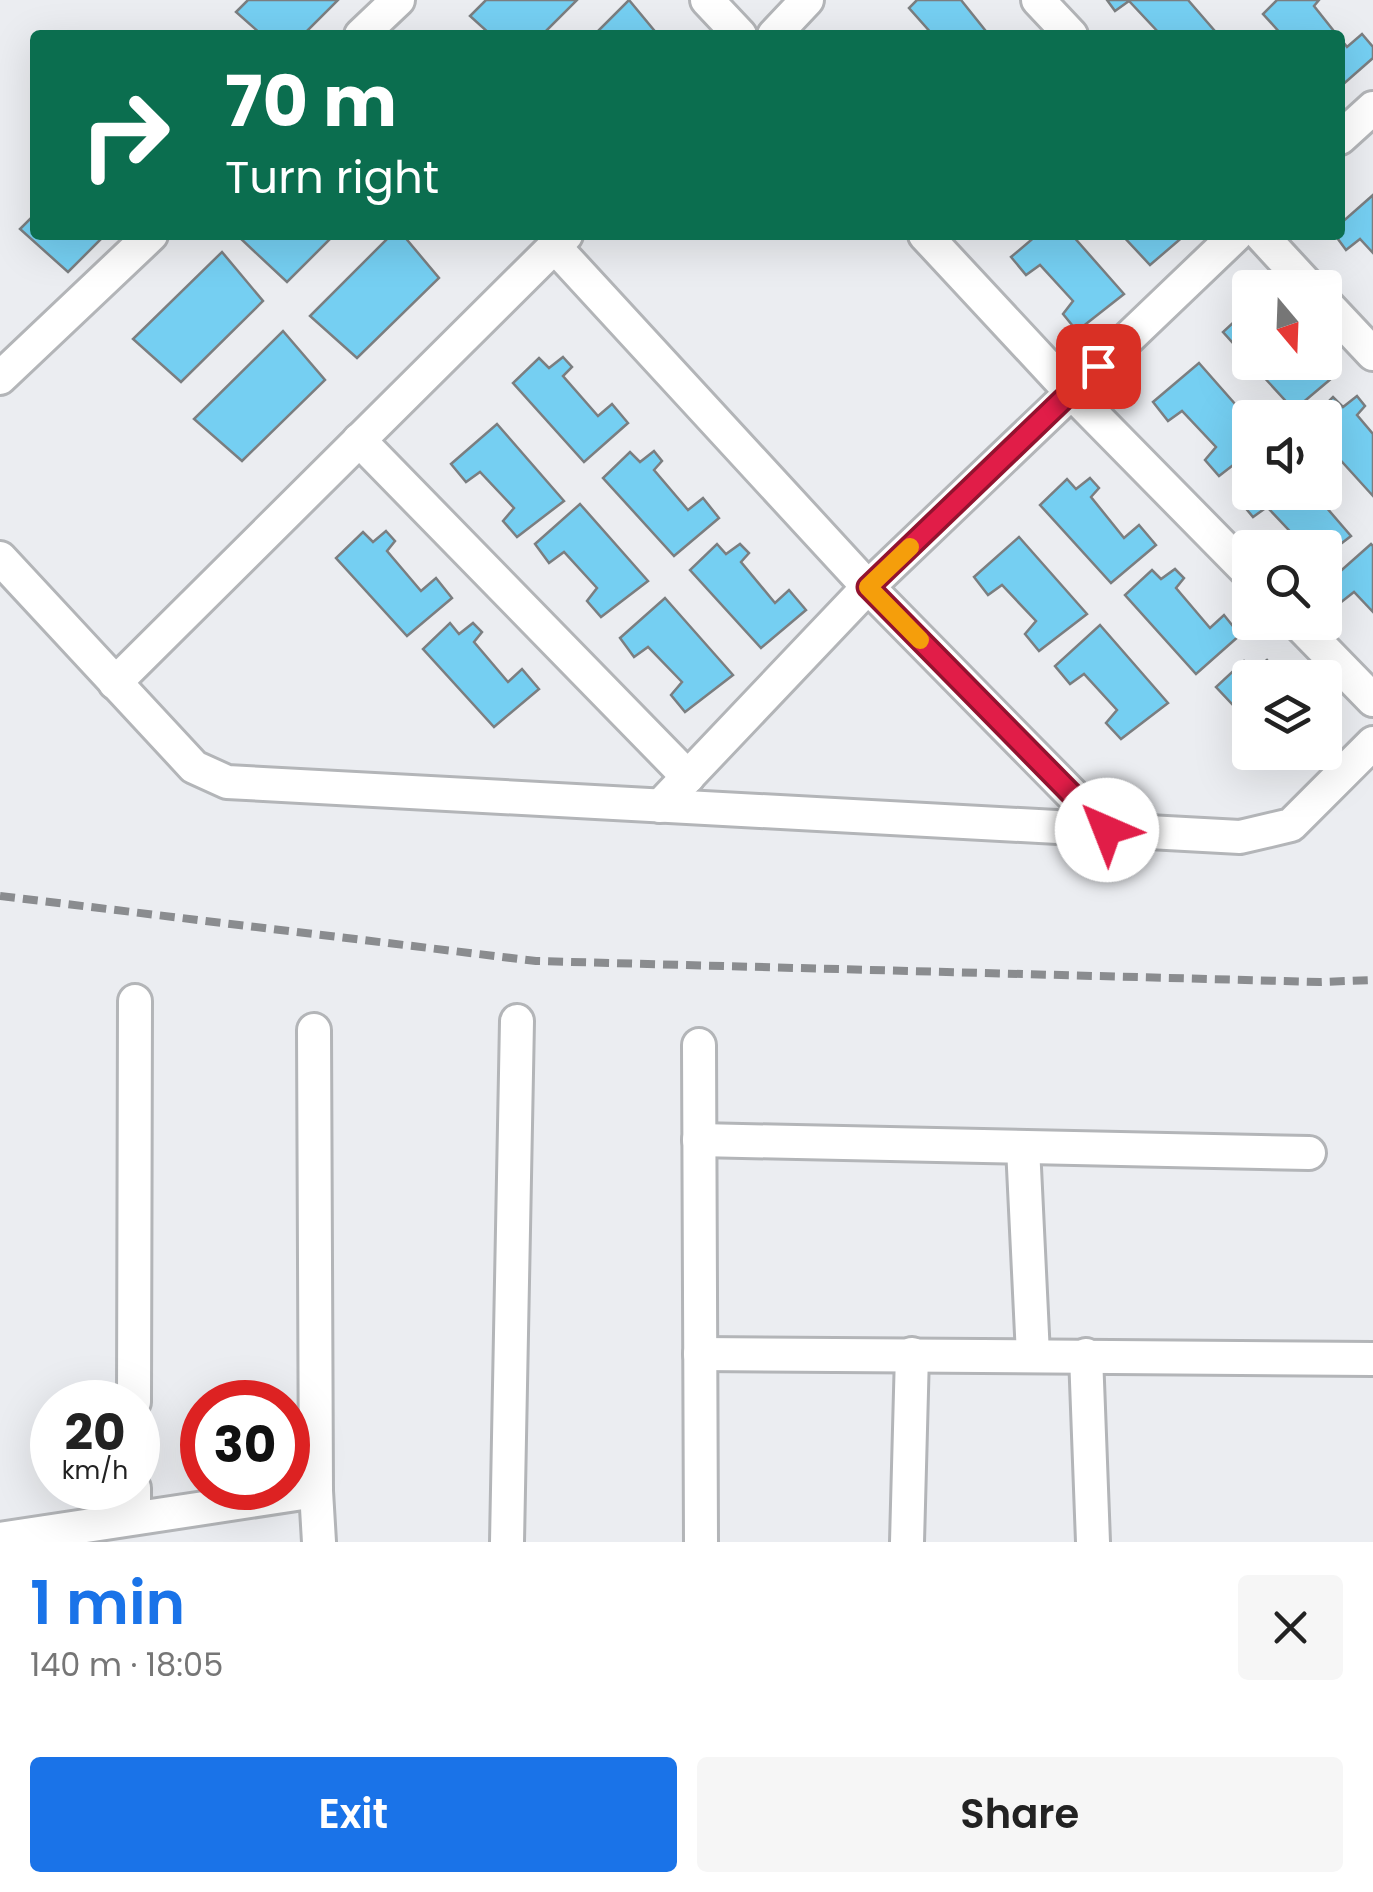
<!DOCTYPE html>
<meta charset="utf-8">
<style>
body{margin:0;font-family:Poppins,sans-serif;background:#f6f6f6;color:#222;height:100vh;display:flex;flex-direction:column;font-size:38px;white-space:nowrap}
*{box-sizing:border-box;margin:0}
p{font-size:32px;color:#767676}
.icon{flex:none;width:55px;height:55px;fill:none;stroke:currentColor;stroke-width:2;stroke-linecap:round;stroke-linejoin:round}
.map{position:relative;height:1542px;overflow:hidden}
.side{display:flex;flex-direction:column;background:#fff;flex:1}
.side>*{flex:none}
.banner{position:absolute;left:30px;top:30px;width:1315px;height:210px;border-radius:10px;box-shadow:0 10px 40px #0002;background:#0b6e4f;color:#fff;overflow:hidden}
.needle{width:65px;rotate:161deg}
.tools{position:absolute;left:1232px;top:270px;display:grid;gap:20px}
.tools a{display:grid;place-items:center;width:110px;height:110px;border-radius:10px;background:#fff;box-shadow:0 10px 40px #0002;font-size:50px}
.speed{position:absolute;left:30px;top:1380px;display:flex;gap:20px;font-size:50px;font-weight:700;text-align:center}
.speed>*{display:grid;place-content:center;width:130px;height:130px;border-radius:50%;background:#fff;box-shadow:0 10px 40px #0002;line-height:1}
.speed small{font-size:25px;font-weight:400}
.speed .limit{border:15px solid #d22;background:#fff;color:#111}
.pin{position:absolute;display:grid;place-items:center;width:85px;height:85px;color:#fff;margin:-42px;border-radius:20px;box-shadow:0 5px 15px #0006}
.me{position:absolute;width:110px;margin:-55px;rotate:316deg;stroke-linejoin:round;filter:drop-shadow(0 0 8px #0008)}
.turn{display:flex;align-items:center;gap:35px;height:210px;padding:0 30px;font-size:45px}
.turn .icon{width:130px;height:130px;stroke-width:2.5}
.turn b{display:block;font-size:70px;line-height:85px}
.round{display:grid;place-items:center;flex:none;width:105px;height:105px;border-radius:10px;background:#f6f6f6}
.summary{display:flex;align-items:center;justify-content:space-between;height:170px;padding:0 30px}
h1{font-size:60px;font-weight:600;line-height:75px;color:#1a73e8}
.button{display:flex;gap:20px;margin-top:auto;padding:20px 30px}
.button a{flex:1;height:115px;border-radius:10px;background:#1a73e8;color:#fff;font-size:40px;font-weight:600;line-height:115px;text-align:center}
.button a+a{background:#f6f6f6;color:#222}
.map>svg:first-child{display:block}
</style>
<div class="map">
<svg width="1373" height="1542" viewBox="0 0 1373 1542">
<rect width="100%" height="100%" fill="#ebedf1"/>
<g fill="#75cff2" stroke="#7b7e80" stroke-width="2.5">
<path d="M 248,0 L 338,0 L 303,35 L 262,35 L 236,12 Z"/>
<path d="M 486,0 L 577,0 L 542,35 L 491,35 L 470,16 Z"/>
<path d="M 629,0 L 658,35 L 594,35 Z"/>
<path d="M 917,0 L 961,0 L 989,35 L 933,35 L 909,8 Z"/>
<path d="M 1107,0 L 1188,0 L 1214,30 L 1207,35 L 1161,35 L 1129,1 L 1115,11 Z"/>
<path d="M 1277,0 L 1319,0 L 1314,6 L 1337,35 L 1282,35 L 1263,14 Z"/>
<path d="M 1362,34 L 1373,47 L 1373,58 L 1340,87 L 1340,38 L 1347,47 Z"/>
<path d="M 1373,195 L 1373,253 L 1360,239 L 1346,250 L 1335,235 L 1340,235 L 1340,224 Z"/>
<path d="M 35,214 L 35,235 L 105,235 L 68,272 L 20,229 Z"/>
<path d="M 243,235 L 334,235 L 287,282 L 240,238 Z"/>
<path d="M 391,235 L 403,235 L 439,278 L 357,358 L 310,316 Z"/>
<path d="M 1037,235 L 1072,235 L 1124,294 L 1077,331 L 1063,314 L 1073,301 L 1040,265 L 1026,275 L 1011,257 Z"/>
<path d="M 1122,235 L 1185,235 L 1150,265 Z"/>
<path d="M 222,252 L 263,301 L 181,382 L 133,339 Z"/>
<path d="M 1250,307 L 1250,362 L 1223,332 Z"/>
<path d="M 283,331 L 325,380 L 242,461 L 194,419 Z"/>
<path d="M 1325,356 L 1339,372 L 1294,410 L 1250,362 L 1306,362 L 1308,365 L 1325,362 Z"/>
<path d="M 563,357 L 572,367 L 563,376 L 598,416 L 612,404 L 628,423 L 584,462 L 513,383 L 539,358 L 549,368 Z"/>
<path d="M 1199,363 L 1250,421 L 1250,452 L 1219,476 L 1205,460 L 1216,447 L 1182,411 L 1168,421 L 1153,402 Z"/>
<path d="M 1357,396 L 1365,406 L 1357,415 L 1373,434 L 1373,496 L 1325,443 L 1325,418 L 1312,418 L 1333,397 L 1343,407 Z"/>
<path d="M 497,424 L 564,501 L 517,537 L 503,521 L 514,508 L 480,472 L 466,482 L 451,464 Z"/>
<path d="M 654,451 L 662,461 L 654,470 L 688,510 L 703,498 L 719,518 L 674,556 L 603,478 L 630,452 L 640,462 Z"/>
<path d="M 1090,478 L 1099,488 L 1091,497 L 1124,538 L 1139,525 L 1156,545 L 1111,583 L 1040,505 L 1067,479 L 1076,489 Z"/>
<path d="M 1250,489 L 1250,492 L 1313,492 L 1351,536 L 1325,556 L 1325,548 L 1297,548 L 1301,543 L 1267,507 L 1253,517 L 1238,499 Z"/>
<path d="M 580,504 L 648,581 L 601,617 L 587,601 L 597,588 L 564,552 L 549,563 L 535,544 Z"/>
<path d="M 386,531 L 395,541 L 387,551 L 421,591 L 436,578 L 452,598 L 407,636 L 336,558 L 363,532 L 373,542 Z"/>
<path d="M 1019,537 L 1087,614 L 1039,651 L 1025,634 L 1036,621 L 1002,585 L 988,595 L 974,577 Z"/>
<path d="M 717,544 L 726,554 L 740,544 L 749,553 L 741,562 L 775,603 L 789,590 L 806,610 L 761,648 L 690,570 Z"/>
<path d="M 1371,544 L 1373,546 L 1373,612 L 1354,592 L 1340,603 L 1326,584 Z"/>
<path d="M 1175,569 L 1184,578 L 1176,588 L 1210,628 L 1224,615 L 1240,635 L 1196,674 L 1125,595 L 1152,570 L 1161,579 Z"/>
<path d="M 665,598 L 733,675 L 685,712 L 671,695 L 682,682 L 648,647 L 634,657 L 620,638 Z"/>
<path d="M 450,623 L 459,634 L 473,623 L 482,632 L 474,642 L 508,682 L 522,669 L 539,689 L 494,727 L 423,649 Z"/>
<path d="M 1100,625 L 1168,703 L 1121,739 L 1106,723 L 1117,710 L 1084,674 L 1070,684 L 1055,666 Z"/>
<path d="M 1267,660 L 1276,670 L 1268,678 L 1250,678 L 1250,723 L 1216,687 L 1244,661 L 1253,671 Z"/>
</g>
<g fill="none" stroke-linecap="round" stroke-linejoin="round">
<defs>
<g id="minor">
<path d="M 707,0 L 740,35"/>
<path d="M 1038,0 L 1071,35"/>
<path d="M 361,35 L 398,0"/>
<path d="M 774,35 L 807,0"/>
<path d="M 1340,138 L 1373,108"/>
<path d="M 925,235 L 1071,392 L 1250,574"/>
<path d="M 1261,235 L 1310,288"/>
<path d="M 554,246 L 868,587 L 1107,830"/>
<path d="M 1325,303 L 1373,354"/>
<path d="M 0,378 L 151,235"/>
<path d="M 359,440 L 688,777"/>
<path d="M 0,558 L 194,767 L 227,782 L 1240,837 L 1291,825 L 1373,743"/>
<path d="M 1297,622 L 1373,700"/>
<path d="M 115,683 L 566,235"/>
<path d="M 660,806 L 868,587 L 1236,235"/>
<path d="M 699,1045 L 701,1542"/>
<path d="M 699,1140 L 1309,1153"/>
<path d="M 1023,1147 L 1033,1355"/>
<path d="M 700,1354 L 1373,1359"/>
<path d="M 1086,1355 L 1093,1542"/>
<path d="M 134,1402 L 135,1001"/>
<path d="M 316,1491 L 319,1542"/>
<path d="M 134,1518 L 134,1488"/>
<path d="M 0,1539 L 316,1491 L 314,1030"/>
<path d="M 507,1542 L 517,1021"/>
<path d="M 907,1542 L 912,1354"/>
</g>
</defs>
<use href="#minor" stroke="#b3b5b8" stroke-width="38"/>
<use href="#minor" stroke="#fff" stroke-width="32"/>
<path stroke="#8a8c8f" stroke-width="8" stroke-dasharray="15 8" stroke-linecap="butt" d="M 0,896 L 536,961 L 1320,982 L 1373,980"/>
</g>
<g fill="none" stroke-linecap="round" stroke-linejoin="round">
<defs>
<path id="route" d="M 1098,366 L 868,587 L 1107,830"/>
</defs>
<use href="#route" stroke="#92132f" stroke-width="25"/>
<use href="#route" stroke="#e11d48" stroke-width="18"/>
<path stroke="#f59e0b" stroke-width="18" d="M 910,547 L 868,587 L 920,640"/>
</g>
</svg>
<div class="tools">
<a><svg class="needle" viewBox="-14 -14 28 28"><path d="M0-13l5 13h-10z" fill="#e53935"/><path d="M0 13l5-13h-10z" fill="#767676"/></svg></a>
<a><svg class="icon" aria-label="sound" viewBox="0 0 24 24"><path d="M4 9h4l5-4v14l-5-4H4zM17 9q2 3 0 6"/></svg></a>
<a><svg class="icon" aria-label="search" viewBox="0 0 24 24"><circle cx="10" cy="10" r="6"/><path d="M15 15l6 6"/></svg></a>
<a><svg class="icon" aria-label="layers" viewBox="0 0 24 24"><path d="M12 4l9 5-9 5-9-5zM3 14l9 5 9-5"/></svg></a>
</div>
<div class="speed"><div>20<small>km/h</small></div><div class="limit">30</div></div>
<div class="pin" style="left:1098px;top:366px;background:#d93025"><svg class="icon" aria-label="arrive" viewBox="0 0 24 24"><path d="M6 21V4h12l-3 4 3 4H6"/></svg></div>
<svg class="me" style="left:1107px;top:830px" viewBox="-20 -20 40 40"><circle r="19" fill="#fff"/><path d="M0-13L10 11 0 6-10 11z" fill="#e11d48"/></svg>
<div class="banner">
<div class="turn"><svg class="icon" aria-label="right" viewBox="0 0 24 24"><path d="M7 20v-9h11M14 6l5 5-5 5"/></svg><div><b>70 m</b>Turn right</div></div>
</div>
</div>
<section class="side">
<div class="summary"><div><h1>1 min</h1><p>140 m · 18:05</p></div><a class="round"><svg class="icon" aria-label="close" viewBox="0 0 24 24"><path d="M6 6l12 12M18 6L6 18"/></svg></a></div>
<div class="button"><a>Exit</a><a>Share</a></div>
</section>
